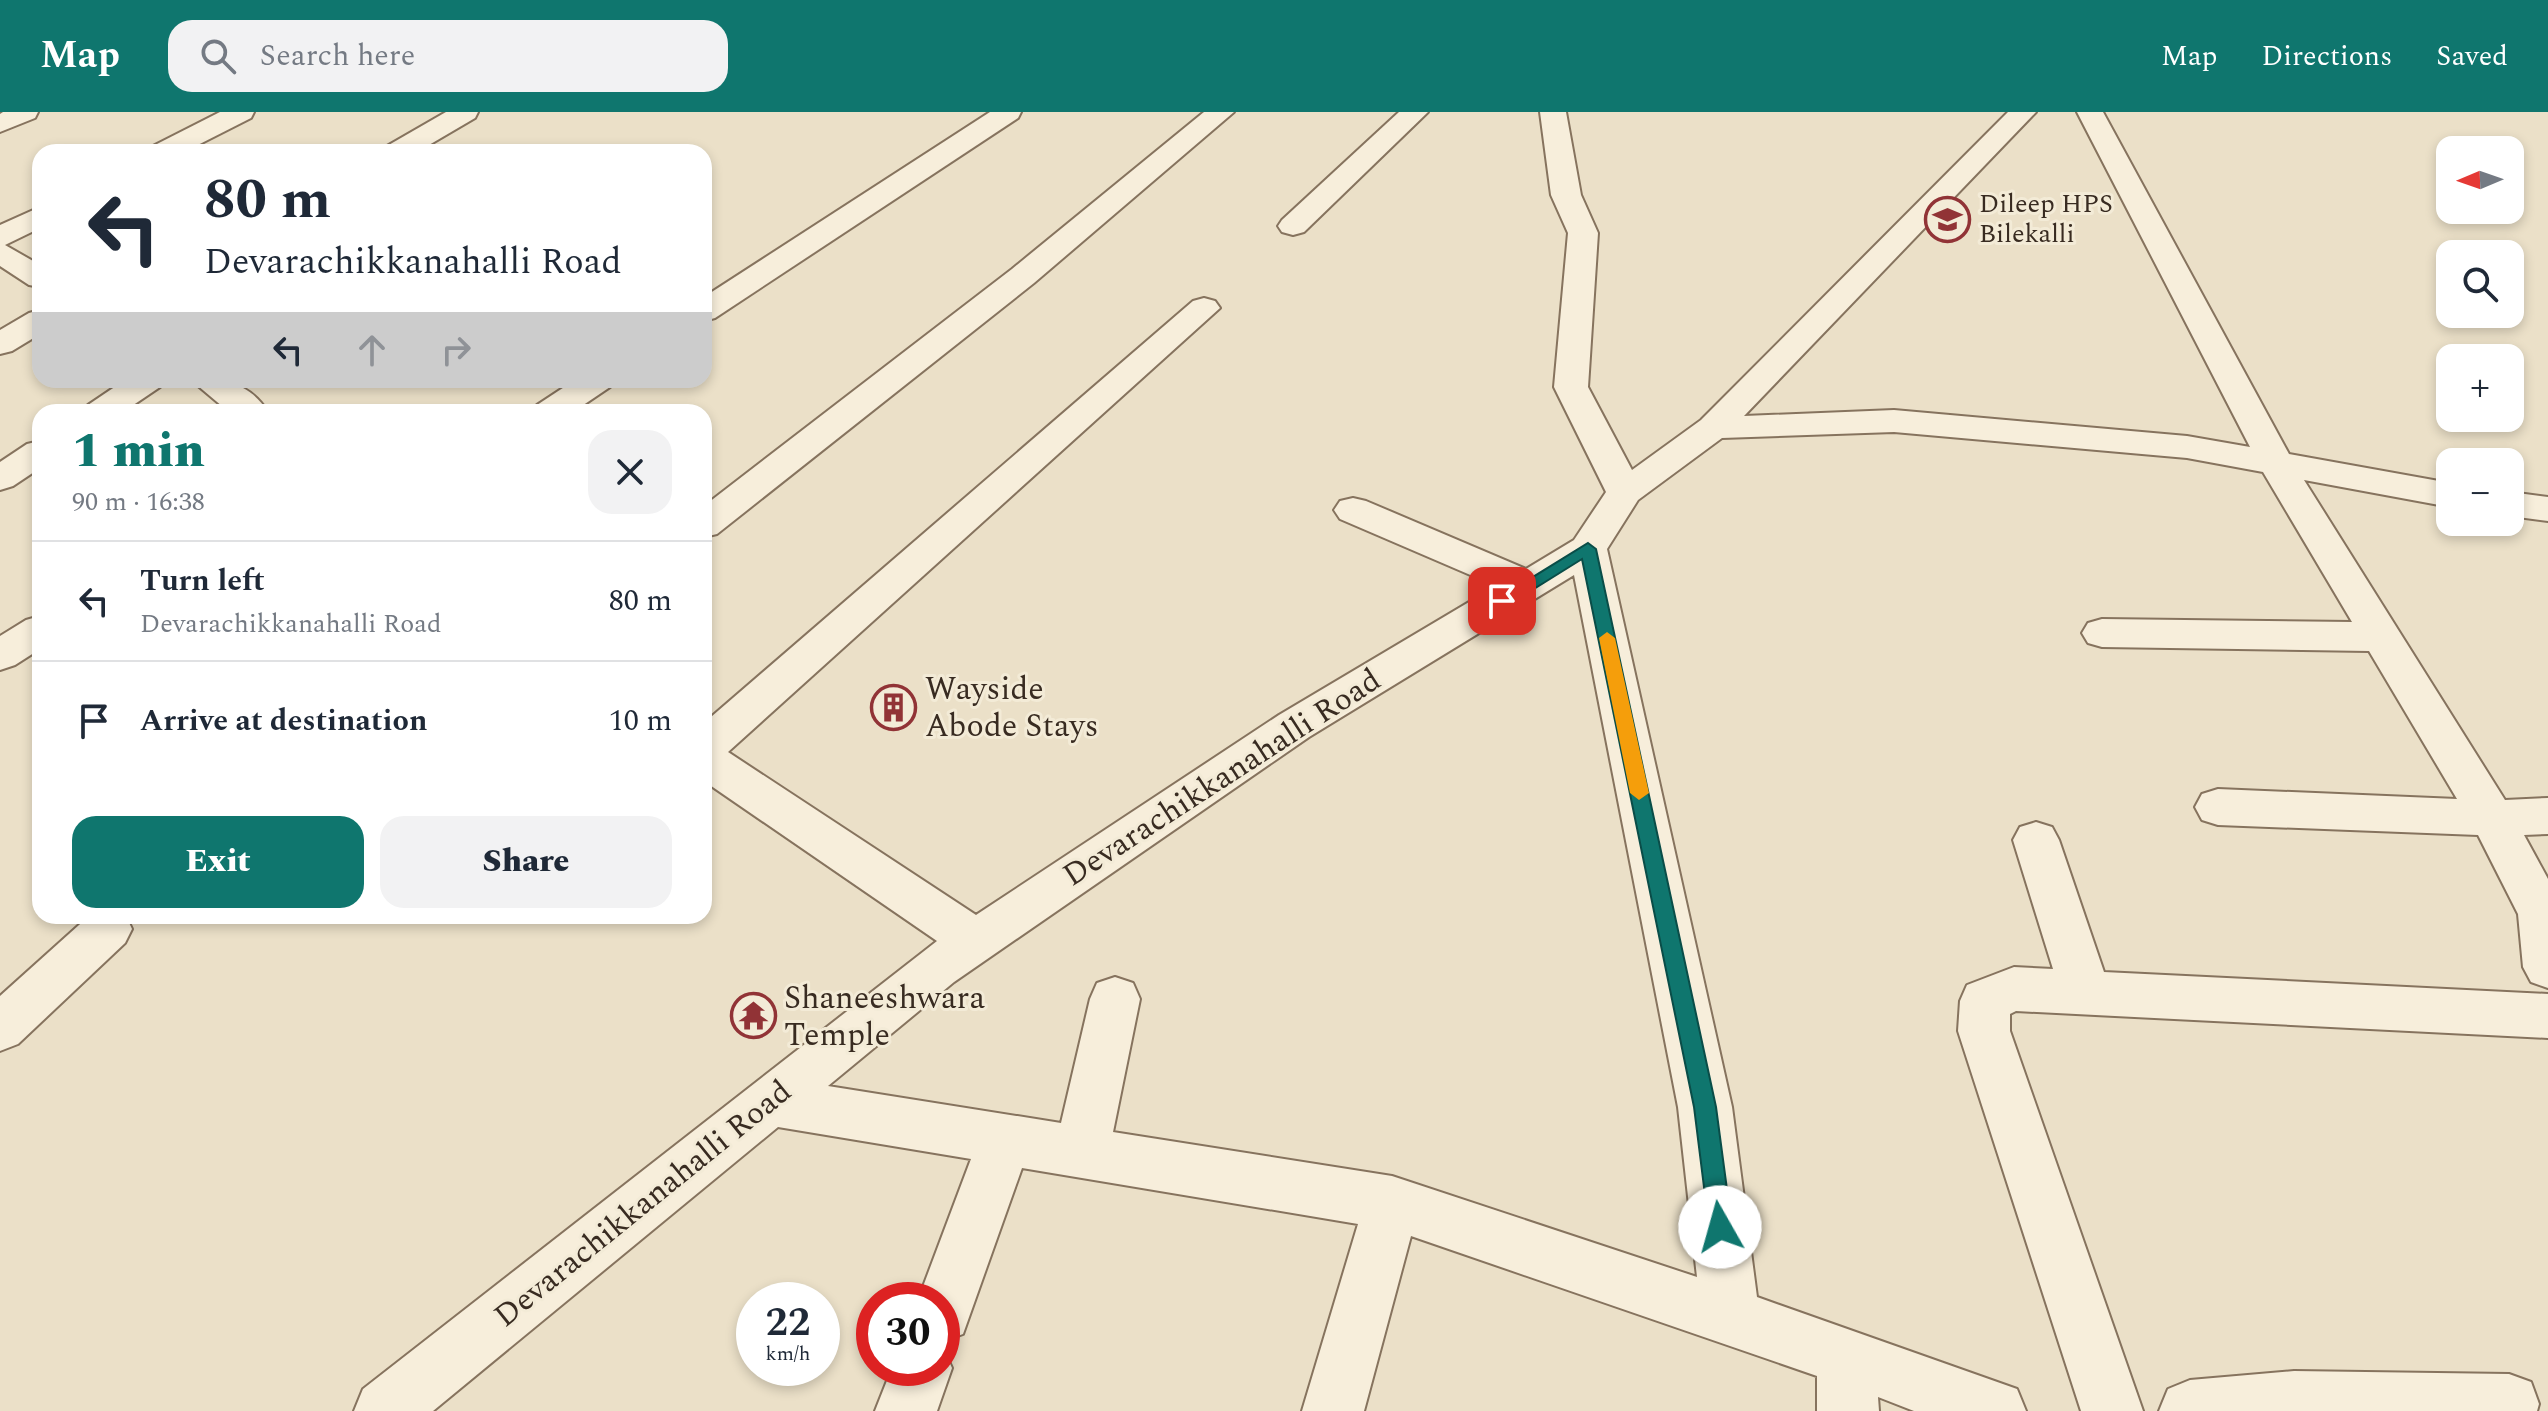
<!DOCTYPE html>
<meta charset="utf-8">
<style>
body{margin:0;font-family:Spectral,serif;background:#f2f2f3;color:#1f2937;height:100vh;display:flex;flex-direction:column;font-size:30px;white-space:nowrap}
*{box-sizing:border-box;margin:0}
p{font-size:26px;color:#747a83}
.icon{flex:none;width:44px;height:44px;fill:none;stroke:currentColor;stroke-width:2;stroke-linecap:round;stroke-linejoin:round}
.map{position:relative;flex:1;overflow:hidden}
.panel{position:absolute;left:32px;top:292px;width:680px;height:520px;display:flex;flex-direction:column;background:#fff;border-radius:24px;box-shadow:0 4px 12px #0003}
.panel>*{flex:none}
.guide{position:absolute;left:32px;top:32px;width:680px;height:244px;border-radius:24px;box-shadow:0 4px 12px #0003;background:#fff;color:#1f2937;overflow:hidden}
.needle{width:52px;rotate:268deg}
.fabs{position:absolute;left:2436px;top:24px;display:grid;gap:16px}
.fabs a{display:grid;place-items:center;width:88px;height:88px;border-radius:16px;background:#fff;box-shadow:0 4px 12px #0003;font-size:40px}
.speed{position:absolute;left:736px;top:1170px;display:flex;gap:16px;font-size:40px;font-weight:700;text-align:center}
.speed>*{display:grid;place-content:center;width:104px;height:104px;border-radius:50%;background:#fff;box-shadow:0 4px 12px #0003;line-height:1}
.speed small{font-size:20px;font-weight:400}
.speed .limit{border:12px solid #d22;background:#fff;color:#111}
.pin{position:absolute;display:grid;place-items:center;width:68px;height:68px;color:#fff;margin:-34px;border-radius:16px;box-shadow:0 4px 12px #0006}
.me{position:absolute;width:88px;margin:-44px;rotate:353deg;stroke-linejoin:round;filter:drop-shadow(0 0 6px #0008)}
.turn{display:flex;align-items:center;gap:28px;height:168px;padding:0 40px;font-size:36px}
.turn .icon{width:104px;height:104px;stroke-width:2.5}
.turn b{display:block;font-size:56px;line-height:68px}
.lanes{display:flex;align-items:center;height:76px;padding:0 40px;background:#0003;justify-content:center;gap:40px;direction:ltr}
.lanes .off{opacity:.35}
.round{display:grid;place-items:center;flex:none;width:84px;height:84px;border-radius:24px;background:#f2f2f3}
.head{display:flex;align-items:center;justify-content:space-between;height:136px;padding:0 40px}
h1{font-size:48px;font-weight:800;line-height:60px;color:#0f766e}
.cta{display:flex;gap:16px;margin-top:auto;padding:16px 40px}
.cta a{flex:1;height:92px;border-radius:24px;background:#0f766e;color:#fff;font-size:32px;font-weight:800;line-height:92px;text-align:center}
.cta a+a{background:#f2f2f3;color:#1f2937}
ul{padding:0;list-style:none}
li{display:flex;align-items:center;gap:24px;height:120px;padding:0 40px;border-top:2px solid #e0e1e3}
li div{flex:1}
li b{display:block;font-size:30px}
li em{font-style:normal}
header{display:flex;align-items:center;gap:48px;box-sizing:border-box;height:112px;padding:0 40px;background:#0f766e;color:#fff}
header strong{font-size:38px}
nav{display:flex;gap:44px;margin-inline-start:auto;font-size:28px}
.search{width:560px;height:72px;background:#f2f2f3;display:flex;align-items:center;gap:20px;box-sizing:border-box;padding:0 28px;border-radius:24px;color:#747a83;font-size:30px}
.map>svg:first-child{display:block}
</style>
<header>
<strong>Map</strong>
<div class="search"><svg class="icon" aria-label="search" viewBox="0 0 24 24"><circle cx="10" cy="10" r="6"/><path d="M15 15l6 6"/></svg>Search here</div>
<nav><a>Map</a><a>Directions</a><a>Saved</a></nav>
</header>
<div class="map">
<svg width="2548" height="1299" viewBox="0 0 2548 1299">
<rect width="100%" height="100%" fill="#ebe0c8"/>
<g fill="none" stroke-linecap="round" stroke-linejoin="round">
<defs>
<g id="minor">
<path d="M 3,0 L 38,0 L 35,6 L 0,20 L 0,2 Z"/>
<path d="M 220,0 L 254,0 L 251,6 L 184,40 L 149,40 L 153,34 Z"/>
<path d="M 446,0 L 478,0 L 475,6 L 417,40 L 383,40 L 387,34 Z"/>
<path d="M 990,0 L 1021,0 L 1018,6 L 715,206 L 704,209 L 704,185 Z"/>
<path d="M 1204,0 L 1234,0 L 1034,171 L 717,422 L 704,425 L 704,394 L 1012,157 Z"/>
<path d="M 1399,0 L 1428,0 L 1304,120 L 1293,123 L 1282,120 L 1278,114 L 1282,108 Z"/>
<path d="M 1540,0 L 1566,0 L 1581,83 L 1598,121 L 1588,275 L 1632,358 L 1701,308 L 2008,0 L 2036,0 L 1744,304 L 1894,298 L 2187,324 L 2250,335 L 2077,0 L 2103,0 L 2289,342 L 2450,371 L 2450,395 L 2304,368 L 2505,688 L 2548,686 L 2548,722 L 2524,723 L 2548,767 L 2548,876 L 2531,870 L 2523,855 L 2518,802 L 2478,723 L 2218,713 L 2202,708 L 2195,695 L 2202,682 L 2218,677 L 2457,687 L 2369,539 L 2102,535 L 2088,531 L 2082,521 L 2088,511 L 2102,507 L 2352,510 L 2263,360 L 2187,346 L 1894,320 L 1722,326 L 1638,388 L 1607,437 L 1732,995 L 1757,1185 L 2017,1277 L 2026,1299 L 1914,1299 L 1878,1285 L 1879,1299 L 1817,1299 L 1817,1264 L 1411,1124 L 1364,1299 L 1302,1299 L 1358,1112 L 1022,1056 L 963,1222 L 942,1230 L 942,1188 L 918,1188 L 971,1047 L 778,1015 L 433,1299 L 354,1299 L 363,1277 L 937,829 L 704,669 L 704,611 L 1193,189 L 1204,186 L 1215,189 L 1220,196 L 728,640 L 976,803 L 1279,603 L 1496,474 L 1340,407 L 1334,398 L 1340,389 L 1353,386 L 1366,389 L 1526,457 L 1574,428 L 1606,380 L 1554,275 L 1568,121 L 1551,83 ZM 1574,463 L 1678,995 L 1697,1165 L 1392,1064 L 1113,1020 L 1140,887 L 1133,871 L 1115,865 L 1097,871 L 1090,887 L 1061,1011 L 828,974 L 954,870 L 1309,625 Z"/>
<path d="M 40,95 L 40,116 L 5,133 L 40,153 L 40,175 L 29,173 L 0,154 L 0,113 Z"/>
<path d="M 40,198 L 40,222 L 12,239 L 0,242 L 0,218 L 29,201 Z"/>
<path d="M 125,268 L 165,268 L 160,275 L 123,300 L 83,300 L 88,293 Z"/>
<path d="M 191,268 C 224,268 248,269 268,300 L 229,300 Z"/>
<path d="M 575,268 L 615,268 L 610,275 L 573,300 L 532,300 L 537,293 Z"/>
<path d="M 40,329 L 40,356 L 13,374 L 0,378 L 0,350 L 27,332 Z"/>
<path d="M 2510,380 L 2548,385 L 2548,409 L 2510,404 Z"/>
<path d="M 40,504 L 40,537 L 15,553 L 0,558 L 0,524 L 26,508 Z"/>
<path d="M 2036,710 L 2052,715 L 2059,728 L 2104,860 L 2548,882 L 2548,926 L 2016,899 L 2010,902 L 2010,919 L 2143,1299 L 2081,1299 L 1958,919 L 1960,889 L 1967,873 L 2014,855 L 2053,857 L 2013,728 L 2020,715 Z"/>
<path d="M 89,804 L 126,804 L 132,817 L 125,831 L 18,932 L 0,939 L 0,884 Z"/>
<path d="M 942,1234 L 952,1256 L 937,1299 L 875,1299 L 892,1256 L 942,1256 Z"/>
<path d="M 2294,1259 L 2509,1262 L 2531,1270 L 2539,1292 L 2537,1299 L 2159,1299 L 2168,1277 L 2190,1268 Z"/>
</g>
</defs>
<use href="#minor" stroke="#86735e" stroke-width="4"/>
<use href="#minor" fill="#f7eedb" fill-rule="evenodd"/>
</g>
<path fill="#0f766e" stroke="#0a4d48" stroke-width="2" d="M 1588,431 L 1596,437 L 1716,995 L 1732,1115 L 1728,1123 L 1720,1126 L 1712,1123 L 1709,1115 L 1694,995 L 1582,447 L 1508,493 L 1496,493 L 1494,489 Z"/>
<path fill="#f59e0b" d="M 1607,520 L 1615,526 L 1649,681 L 1639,688 L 1630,681 L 1599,526 Z"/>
<defs>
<symbol id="school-ring" viewBox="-11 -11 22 22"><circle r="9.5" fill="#f3ebd7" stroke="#913336" stroke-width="1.5"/><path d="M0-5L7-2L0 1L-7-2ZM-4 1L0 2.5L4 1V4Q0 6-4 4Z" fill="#913336"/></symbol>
<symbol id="building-ring" viewBox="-11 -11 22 22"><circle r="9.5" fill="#f3ebd7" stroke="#913336" stroke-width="1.5"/><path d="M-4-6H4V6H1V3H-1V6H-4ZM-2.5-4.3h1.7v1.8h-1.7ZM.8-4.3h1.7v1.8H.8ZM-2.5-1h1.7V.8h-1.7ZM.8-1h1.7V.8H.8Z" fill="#913336"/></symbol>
<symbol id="temple-ring" viewBox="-11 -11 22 22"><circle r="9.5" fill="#f3ebd7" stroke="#913336" stroke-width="1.5"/><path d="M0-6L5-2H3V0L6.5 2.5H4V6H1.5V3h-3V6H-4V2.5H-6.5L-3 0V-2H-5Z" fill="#913336"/></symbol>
</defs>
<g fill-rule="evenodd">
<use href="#school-ring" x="1922" y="82" width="51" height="51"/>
<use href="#building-ring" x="868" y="570" width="51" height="51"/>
<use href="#temple-ring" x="728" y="878" width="51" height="51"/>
</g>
<g text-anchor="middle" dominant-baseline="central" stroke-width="6" stroke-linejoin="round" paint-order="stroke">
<g font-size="26" fill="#382b21" stroke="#f3ebd7" text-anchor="start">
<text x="1979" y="92">Dileep HPS<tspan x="1979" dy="30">Bilekalli</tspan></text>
</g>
<g font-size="32" fill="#382b21" stroke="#f3ebd7" text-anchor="start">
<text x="925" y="577">Wayside<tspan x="925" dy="37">Abode Stays</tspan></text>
<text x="784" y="886">Shaneeshwara<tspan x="784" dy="37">Temple</tspan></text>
</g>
<g font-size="32" fill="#382b21" stroke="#f3ebd7">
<text transform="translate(1222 666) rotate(-33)">Devarachikkanahalli Road</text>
<text transform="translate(643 1092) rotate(-39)">Devarachikkanahalli Road</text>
</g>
</g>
</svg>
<div class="fabs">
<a><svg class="needle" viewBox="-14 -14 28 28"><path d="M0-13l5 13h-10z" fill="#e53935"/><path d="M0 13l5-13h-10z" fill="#747a83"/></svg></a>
<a><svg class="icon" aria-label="search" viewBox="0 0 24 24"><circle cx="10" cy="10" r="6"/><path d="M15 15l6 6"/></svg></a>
<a>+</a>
<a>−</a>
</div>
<div class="speed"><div>22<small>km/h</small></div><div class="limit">30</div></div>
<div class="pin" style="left:1502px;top:489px;background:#d93025"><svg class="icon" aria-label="arrive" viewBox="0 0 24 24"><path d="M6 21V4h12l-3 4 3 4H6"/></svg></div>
<svg class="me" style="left:1720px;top:1115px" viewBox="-20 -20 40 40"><circle r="19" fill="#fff"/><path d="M0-13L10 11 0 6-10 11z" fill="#0f766e"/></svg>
<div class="guide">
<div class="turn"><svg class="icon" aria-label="left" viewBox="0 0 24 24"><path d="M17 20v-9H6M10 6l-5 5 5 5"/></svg><div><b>80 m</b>Devarachikkanahalli Road</div></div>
<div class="lanes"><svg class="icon" aria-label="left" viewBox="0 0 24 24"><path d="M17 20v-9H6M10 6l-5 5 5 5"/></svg><svg class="icon off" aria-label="ahead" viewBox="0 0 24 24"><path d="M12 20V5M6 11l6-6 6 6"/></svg><svg class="icon off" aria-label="right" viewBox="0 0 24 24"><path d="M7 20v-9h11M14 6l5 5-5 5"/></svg></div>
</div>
<section class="panel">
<div class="head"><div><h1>1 min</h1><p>90 m · 16:38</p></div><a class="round"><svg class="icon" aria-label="close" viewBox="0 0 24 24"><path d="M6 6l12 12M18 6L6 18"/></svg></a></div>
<ul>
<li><svg class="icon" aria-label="left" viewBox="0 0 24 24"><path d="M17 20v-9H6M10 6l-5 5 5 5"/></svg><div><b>Turn left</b><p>Devarachikkanahalli Road</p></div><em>80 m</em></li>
<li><svg class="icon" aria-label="arrive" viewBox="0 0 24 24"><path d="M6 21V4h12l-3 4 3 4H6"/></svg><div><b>Arrive at destination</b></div><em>10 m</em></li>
</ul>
<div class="cta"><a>Exit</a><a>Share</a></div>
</section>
</div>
